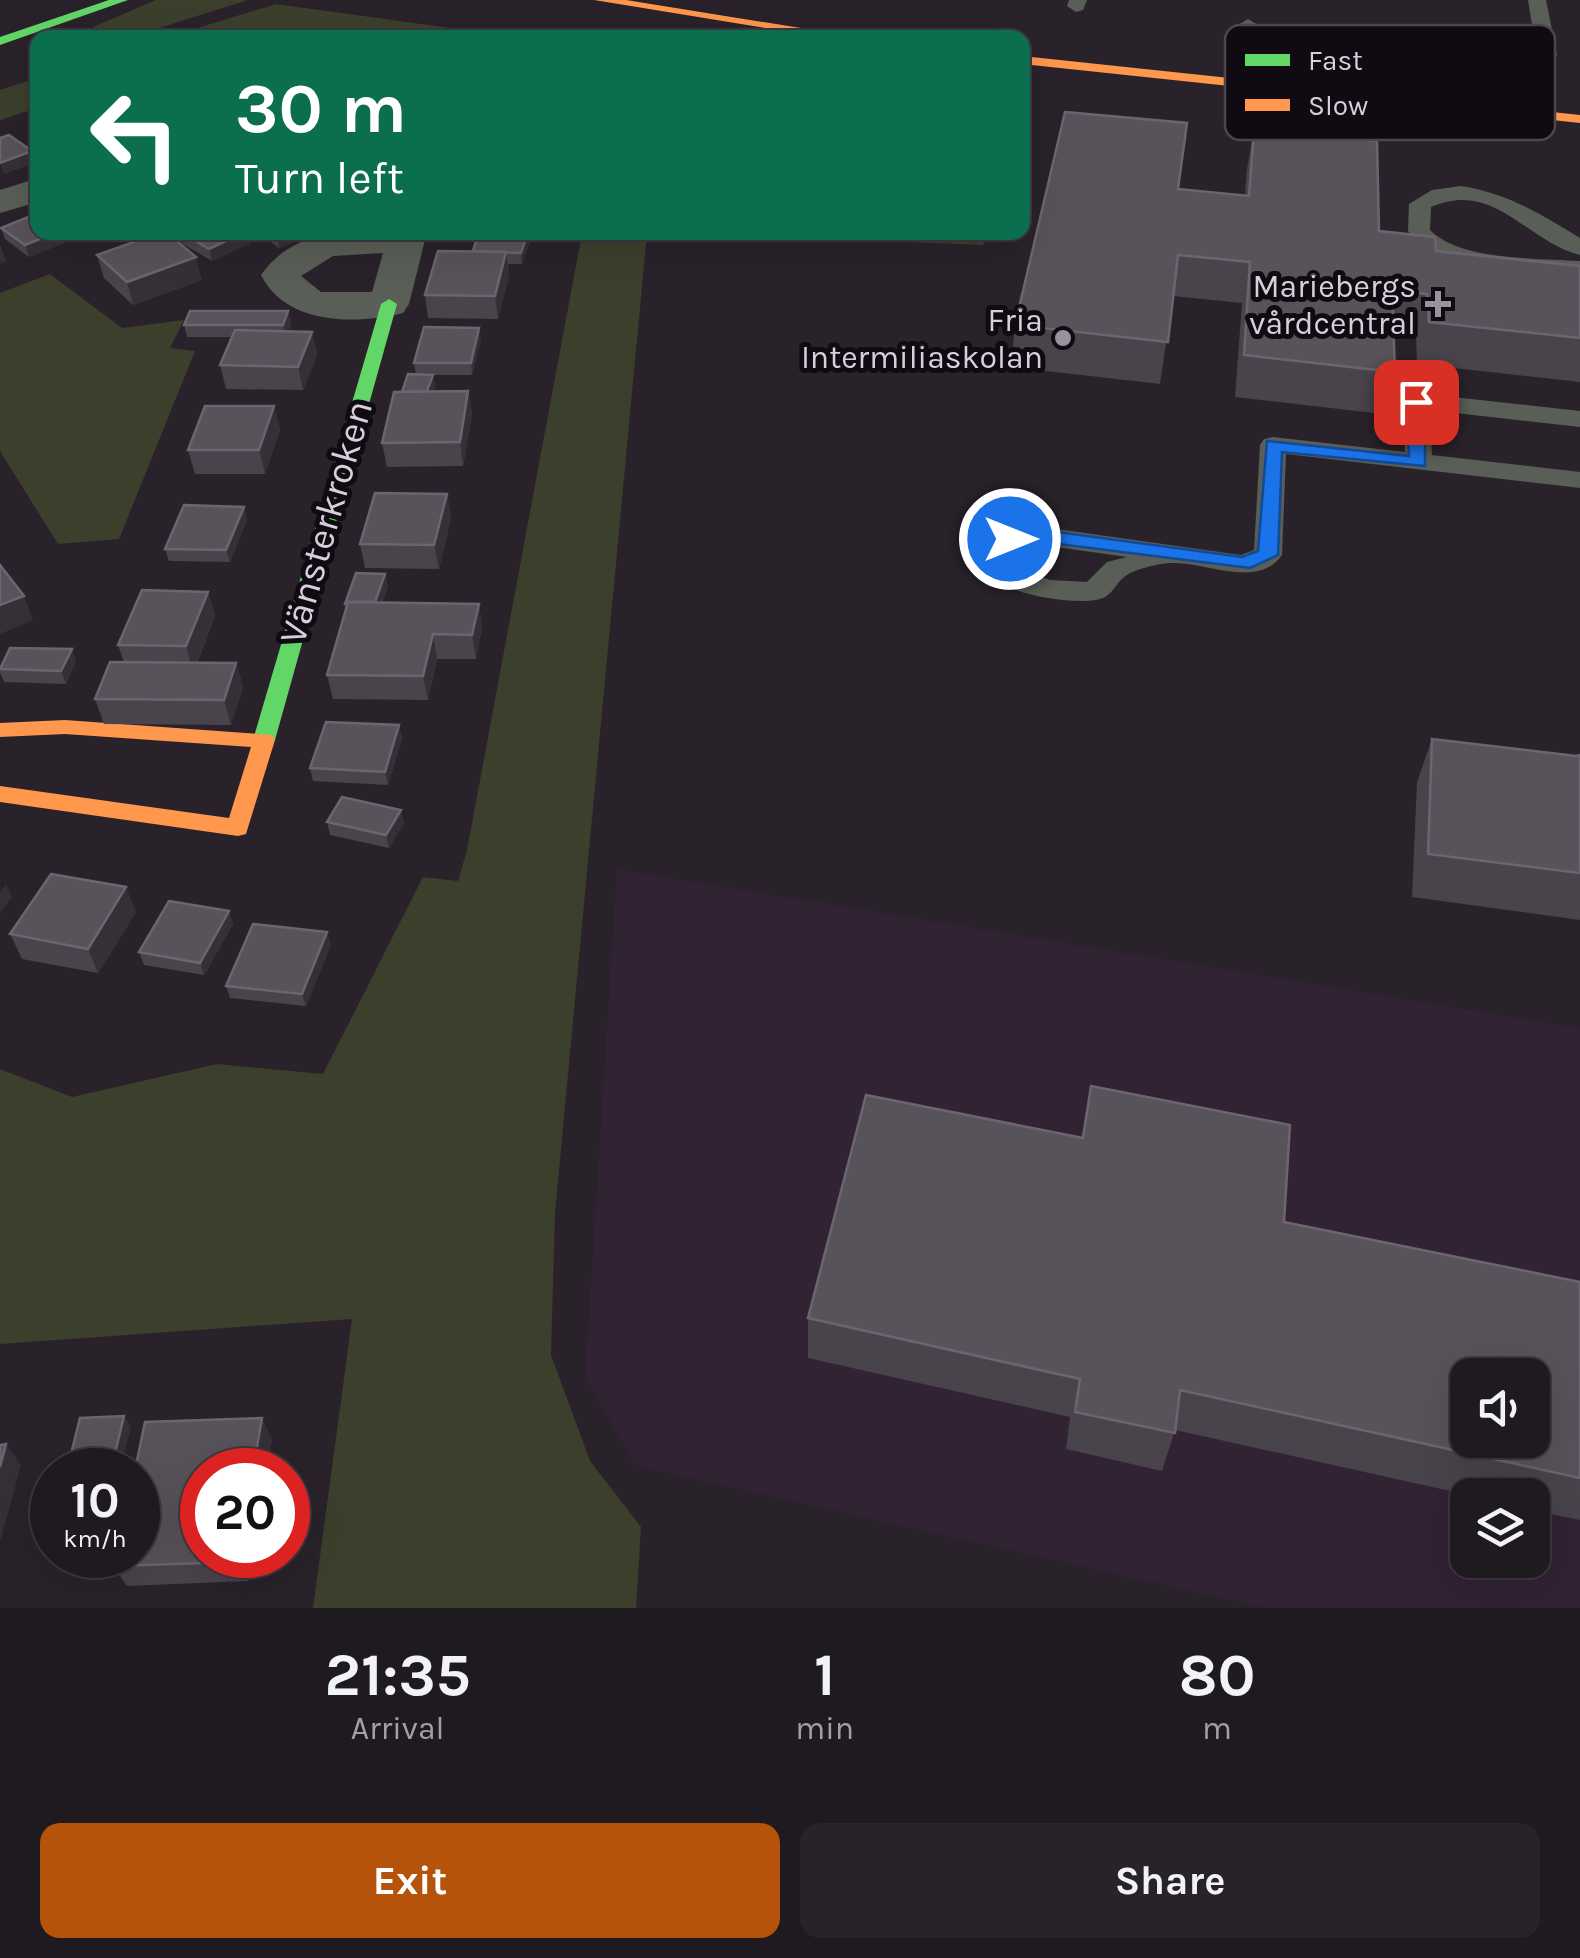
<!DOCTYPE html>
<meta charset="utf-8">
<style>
body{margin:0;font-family:Karla,sans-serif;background:#272329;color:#f1f3f6;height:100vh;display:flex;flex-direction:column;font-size:38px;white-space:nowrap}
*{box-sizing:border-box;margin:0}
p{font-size:32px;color:#a1a1a5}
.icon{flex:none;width:55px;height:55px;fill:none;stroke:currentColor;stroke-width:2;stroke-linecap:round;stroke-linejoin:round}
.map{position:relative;height:1608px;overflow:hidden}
.side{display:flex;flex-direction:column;background:#1f1a20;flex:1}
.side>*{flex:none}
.top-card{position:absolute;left:30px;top:30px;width:1000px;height:210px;border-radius:20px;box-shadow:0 10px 40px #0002,0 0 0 2px #3c383e;background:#0b6e4f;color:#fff;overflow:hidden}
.controls{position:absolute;left:1450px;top:1358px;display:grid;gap:20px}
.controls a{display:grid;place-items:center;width:100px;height:100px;border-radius:20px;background:#1f1a20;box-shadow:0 10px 40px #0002,0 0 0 2px #3c383e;font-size:50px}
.speed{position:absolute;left:30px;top:1448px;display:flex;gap:20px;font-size:50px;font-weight:700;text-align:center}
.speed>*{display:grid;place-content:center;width:130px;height:130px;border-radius:50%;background:#1f1a20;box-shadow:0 10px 40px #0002,0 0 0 2px #3c383e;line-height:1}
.speed small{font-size:25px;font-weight:400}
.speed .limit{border:15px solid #d22;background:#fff;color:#111}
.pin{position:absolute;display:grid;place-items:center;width:85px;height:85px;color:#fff;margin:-42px;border-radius:20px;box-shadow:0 5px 15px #0006}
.me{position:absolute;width:110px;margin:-55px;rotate:90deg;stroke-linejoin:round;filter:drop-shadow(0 0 8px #0008)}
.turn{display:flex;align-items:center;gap:35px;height:210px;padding:0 40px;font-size:45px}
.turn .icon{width:130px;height:130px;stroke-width:2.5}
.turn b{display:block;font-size:70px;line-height:85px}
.eta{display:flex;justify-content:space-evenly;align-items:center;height:170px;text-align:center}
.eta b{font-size:60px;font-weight:700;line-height:70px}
.cta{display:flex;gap:20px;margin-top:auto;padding:20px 40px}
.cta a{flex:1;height:115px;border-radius:20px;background:#b45309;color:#fff;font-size:40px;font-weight:700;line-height:115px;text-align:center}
.cta a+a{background:#272329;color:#f1f3f6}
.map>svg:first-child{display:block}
</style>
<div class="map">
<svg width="1580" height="1608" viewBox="0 0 1580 1608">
<rect width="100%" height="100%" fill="#29222a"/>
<path fill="#312234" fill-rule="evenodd" d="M 617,869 L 1580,1028 L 1580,1608 L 1267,1608 L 636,1466 L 585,1377 ZM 1468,1375 L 1532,1375 L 1532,1440 L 1468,1440 ZM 1468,1495 L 1532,1495 L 1532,1560 L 1468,1560 Z"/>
<g fill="#3b3f2c">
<path d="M 156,0 L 248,0 L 131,37 L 80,36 L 98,30 L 93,27 Z"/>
<path d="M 276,4 L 516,37 L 317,38 L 277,32 L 261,38 L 168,37 Z"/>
<path d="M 37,78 L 37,108 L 0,120 L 0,90 Z"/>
<path d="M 754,232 L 987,232 L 987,233 L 983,245 L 753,236 Z"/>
<path d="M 582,233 L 647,233 L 555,1213 L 551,1355 L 590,1461 L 641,1527 L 636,1608 L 313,1608 L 352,1319 L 0,1344 L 0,1069 L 72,1097 L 217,1064 L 323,1074 L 423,877 L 458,881 L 467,850 Z"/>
<path d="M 50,274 L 122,328 L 184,320 L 170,348 L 195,351 L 119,539 L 58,544 L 0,451 L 0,293 Z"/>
</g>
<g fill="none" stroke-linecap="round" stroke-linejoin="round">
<g fill="#595e56" fill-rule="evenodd">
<path d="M 1069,0 L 1087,0 L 1083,10 L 1076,12 L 1067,6 Z"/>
<path d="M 1528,0 L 1546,0 L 1557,55 L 1554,59 L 1540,59 L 1537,55 Z"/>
<path d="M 1248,19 L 1258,25 L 1248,86 L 1238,92 L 1228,86 L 1238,25 Z"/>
<path d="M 1461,186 C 1507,193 1541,214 1580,238 L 1580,255 C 1527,242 1494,179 1431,207 L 1430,230 C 1460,261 1539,258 1580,261 L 1580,275 C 1528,271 1442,277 1408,231 L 1409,204 L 1432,190 Z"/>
<path d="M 1416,393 L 1580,411 L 1580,427 L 1429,410 L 1432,455 L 1580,472 L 1580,488 L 1286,454 L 1282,555 C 1258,590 1204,561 1172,563 C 1160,563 1136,569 1127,575 C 1118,580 1114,592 1105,597 C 1087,608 1005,595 995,577 C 987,562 992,546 1000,533 L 1035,526 L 1241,555 L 1254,550 L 1260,445 L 1264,439 L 1273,437 L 1405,452 L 1403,401 ZM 1035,544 L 1127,557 L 1107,562 L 1087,582 L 1050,580 L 1021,570 L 1018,558 L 1022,546 Z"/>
</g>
<g fill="#595e56" fill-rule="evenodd">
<path d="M 38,178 L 38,202 L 0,213 L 0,190 Z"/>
<path d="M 335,232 L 427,232 L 409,304 L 403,313 C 355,325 286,325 261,275 C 280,248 303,239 335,232 ZM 383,253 L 372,292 L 321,292 L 301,276 L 333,256 Z"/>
</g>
<g fill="#63d668" fill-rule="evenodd">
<path d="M 109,0 L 128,0 L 0,45 L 0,37 Z"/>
<path d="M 389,299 L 397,304 L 275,740 L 272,745 L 256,745 L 253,740 L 381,304 Z"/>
</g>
<g fill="#ff974d" fill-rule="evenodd">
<path d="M 594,0 L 626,0 L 863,38 L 827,38 Z"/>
<path d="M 1022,56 L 1580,115 L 1580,123 L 1022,64 Z"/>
<path d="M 65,720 L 272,735 L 275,740 L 246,834 L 238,836 L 0,802 L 0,786 L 229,818 L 251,747 L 65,734 L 0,737 L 0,723 Z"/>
</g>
</g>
<g fill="#49434c">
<path d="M 38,128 L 38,144 L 34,141 L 31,130 Z"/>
<path d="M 1254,130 L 1379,231 L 1436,251 L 1580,266 L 1580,382 L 1417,364 L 1416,336 L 1394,333 L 1395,372 L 1383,414 L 1235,397 L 1242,303 L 1173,296 L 1160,384 L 1011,367 L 1015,325 L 1178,189 L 1245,195 L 1247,169 Z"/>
<path d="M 1,228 L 38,232 L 66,232 L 69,241 L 29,257 L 5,239 Z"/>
<path d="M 180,232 L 247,232 L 250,243 L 212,261 L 183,244 Z"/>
<path d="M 257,232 L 318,232 L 279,248 Z"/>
<path d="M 530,242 L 522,264 L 508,264 L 509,275 L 498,319 L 428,318 L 425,295 L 473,252 Z"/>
<path d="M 97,255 L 202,280 L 133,305 L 104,278 Z"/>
<path d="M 288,311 L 291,323 L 288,331 L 312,332 L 317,355 L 303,390 L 226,389 L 220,365 L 232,337 L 187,337 L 184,325 Z"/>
<path d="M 481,340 L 472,375 L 433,375 L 435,387 L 434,391 L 468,391 L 472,414 L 463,466 L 387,467 L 382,443 L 402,392 L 416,375 L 414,363 Z"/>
<path d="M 274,406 L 280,430 L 265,474 L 195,474 L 188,450 Z"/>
<path d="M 447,494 L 451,518 L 439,569 L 365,568 L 360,544 Z"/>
<path d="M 244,507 L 247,519 L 230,562 L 169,561 L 165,549 Z"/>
<path d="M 385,574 L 388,587 L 382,603 L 479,604 L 482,628 L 476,659 L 437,659 L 428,700 L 333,699 L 327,675 L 346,610 L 345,604 Z"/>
<path d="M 208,592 L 215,616 L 197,663 L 236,663 L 243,687 L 231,725 L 104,724 L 95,699 L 124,662 L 118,645 Z"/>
<path d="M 76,661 L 66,684 L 4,682 L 0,672 L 0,668 Z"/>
<path d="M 399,725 L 402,738 L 388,785 L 313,781 L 310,768 Z"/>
<path d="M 1432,739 L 1576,756 L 1580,755 L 1580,920 L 1412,897 L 1417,782 Z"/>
<path d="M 327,822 L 404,823 L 389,848 L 330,835 Z"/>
<path d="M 229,911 L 233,924 L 204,975 L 144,965 L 139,952 Z"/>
<path d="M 136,912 L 98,973 L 22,959 L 10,934 Z"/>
<path d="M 331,944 L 306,1006 L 230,998 L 226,986 Z"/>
<path d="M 1091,1086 L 1284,1222 L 1580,1282 L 1580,1520 L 1532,1510 L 1532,1495 L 1468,1495 L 1175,1430 L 1162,1471 L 1066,1449 L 1070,1417 L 808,1358 L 808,1318 L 1081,1138 Z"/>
<path d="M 272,1439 L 248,1581 L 127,1586 L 113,1566 Z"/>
</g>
<g fill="#362f38">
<path d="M 32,151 L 36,163 L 4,174 L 0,163 Z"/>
<path d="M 57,232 L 66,232 L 69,241 L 29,257 L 25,245 Z"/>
<path d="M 247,232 L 250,243 L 212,261 L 209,249 Z"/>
<path d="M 286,232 L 318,232 L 279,248 L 277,236 Z"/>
<path d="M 528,232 L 530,242 L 522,264 L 521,253 Z"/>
<path d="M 0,244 L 6,261 L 0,263 Z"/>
<path d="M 506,252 L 509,275 L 498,319 L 495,296 Z"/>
<path d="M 196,257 L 202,280 L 133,305 L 127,282 Z"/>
<path d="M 288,311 L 291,323 L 286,337 L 283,325 Z"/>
<path d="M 479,328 L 481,340 L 472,375 L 471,363 Z"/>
<path d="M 312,332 L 317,355 L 303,390 L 298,367 Z"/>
<path d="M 433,375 L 435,387 L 428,408 L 426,396 Z"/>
<path d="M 468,391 L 472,414 L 463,466 L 460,442 Z"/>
<path d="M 274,406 L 280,430 L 265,474 L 259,450 Z"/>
<path d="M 447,494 L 451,518 L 439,569 L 434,545 Z"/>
<path d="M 244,507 L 247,519 L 230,562 L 226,550 Z"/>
<path d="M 385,574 L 388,587 L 377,617 L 375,605 Z"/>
<path d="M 208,592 L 215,616 L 193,671 L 186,646 Z"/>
<path d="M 24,596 L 33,620 L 0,634 L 0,605 Z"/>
<path d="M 479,604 L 482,628 L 476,659 L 472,635 Z"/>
<path d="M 433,634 L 437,659 L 428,700 L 423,676 Z"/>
<path d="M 72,649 L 76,661 L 66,684 L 61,671 Z"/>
<path d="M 236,663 L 243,687 L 231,725 L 224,700 Z"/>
<path d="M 399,725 L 402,738 L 388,785 L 385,772 Z"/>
<path d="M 401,810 L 404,823 L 389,848 L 386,835 Z"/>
<path d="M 6,884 L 12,897 L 0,913 L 0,892 Z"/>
<path d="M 126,887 L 136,912 L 98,973 L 88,949 Z"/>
<path d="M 229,911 L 233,924 L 204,975 L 200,963 Z"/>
<path d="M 327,932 L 331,944 L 306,1006 L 302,994 Z"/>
<path d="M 124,1416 L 131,1427 L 120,1470 L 111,1470 Z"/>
<path d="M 262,1418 L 272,1439 L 267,1470 L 253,1470 Z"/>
<path d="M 6,1444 L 21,1465 L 0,1542 L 0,1467 Z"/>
<path d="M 239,1555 L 253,1555 L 248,1581 L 238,1562 Z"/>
</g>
<g fill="#58525b" stroke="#6c656f" stroke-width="2.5" fill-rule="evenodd">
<path d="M 1065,112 L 1187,123 L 1178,189 L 1249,196 L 1254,130 L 1377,141 L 1379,231 L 1435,237 L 1436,251 L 1580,266 L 1580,338 L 1429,322 L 1427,294 L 1392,290 L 1395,372 L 1244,355 L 1250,262 L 1178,255 L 1168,342 L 1015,325 Z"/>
<path d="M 9,135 L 32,151 L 0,163 L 0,138 Z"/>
<path d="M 38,213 L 38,232 L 57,232 L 25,245 L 1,228 Z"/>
<path d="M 162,232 L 166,232 L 196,257 L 127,282 L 97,255 Z"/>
<path d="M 181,232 L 245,232 L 209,249 Z"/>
<path d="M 479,232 L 528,232 L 521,253 L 473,251 Z"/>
<path d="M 438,251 L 506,252 L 495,296 L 425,295 Z"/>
<path d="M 190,311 L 288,311 L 283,325 L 184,325 Z"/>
<path d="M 424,327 L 479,328 L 471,363 L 414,363 Z"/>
<path d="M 235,330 L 312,332 L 298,367 L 220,365 Z"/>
<path d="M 408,374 L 433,375 L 427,391 L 402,392 Z"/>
<path d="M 468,391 L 460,442 L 382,443 L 394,392 Z"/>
<path d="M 205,406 L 274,406 L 259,450 L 188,450 Z"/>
<path d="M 375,493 L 447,494 L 434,545 L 360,544 Z"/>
<path d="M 184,505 L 244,507 L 226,550 L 165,549 Z"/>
<path d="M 0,565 L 24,596 L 0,605 Z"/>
<path d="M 356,573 L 385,574 L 375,602 L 348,602 L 348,604 L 345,604 Z"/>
<path d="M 142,590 L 208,592 L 186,646 L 118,645 Z"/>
<path d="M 348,602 L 479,604 L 472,635 L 433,634 L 423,676 L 327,675 Z"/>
<path d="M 10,648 L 72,649 L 61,671 L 0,669 Z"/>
<path d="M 110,662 L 236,663 L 224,700 L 95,699 Z"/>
<path d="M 326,722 L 399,725 L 385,772 L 310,768 Z"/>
<path d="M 1432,739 L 1576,756 L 1580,755 L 1580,873 L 1428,854 Z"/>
<path d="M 342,797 L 401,810 L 386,835 L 327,822 Z"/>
<path d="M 51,874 L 126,887 L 88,949 L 10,934 Z"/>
<path d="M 169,901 L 229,911 L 200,963 L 139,952 Z"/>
<path d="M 253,924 L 327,932 L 302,994 L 226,986 Z"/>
<path d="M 1091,1086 L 1290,1125 L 1284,1222 L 1580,1282 L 1580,1478 L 1180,1390 L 1175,1433 L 1075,1412 L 1080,1379 L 808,1318 L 866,1095 L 1083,1138 ZM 1468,1375 L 1532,1375 L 1532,1440 L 1468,1440 Z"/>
<path d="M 124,1416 L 111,1470 L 67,1470 L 80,1418 Z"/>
<path d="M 262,1418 L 253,1470 L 202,1470 L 202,1555 L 239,1555 L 238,1562 L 113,1566 L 116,1555 L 138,1555 L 138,1470 L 135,1470 L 145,1422 Z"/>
<path d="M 6,1444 L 0,1467 L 0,1445 Z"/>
</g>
<path fill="#1a73e8" stroke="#114b97" stroke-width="2.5" d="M 1416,396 L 1425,402 L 1425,466 L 1282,452 L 1278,555 L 1250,568 L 1035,541 L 1010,545 L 1000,539 L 1003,534 L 1035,529 L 1242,557 L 1258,551 L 1267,441 L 1409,456 L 1407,402 Z"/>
<g fill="#9a929c" stroke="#100b12" stroke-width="4">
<path d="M1433 289h10v10h10v10h-10v10h-10v-10h-10v-10h10z"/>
<circle cx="1063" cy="338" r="10"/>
</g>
<g text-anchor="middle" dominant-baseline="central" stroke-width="10" stroke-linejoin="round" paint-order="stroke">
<g font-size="32" fill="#d7cfd9" stroke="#100b12" text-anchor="end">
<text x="1416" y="286">Mariebergs<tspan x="1416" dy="37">vårdcentral</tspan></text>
<text x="1043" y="320">Fria<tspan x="1043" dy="37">Intermiliaskolan</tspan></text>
</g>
<g font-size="38" fill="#d7cfd9" stroke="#100b12">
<text transform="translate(326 522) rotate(-74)">Vänsterkroken</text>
</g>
</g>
<rect x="1225" y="25" width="330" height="115" rx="15" fill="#100b12" stroke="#4c464e" stroke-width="2.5"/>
<rect x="1245" y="54" width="45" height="12" fill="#63d668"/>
<rect x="1245" y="99" width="45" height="12" fill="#ff974d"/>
<g font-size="28" fill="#d7cfd9">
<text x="1308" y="70">Fast</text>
<text x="1308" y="115">Slow</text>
</g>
</svg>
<div class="controls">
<a><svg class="icon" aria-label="sound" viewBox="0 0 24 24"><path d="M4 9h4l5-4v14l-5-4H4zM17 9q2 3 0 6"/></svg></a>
<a><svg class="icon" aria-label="layers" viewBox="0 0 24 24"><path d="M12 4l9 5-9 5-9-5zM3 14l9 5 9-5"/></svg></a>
</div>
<div class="speed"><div>10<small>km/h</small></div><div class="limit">20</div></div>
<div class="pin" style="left:1416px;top:402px;background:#d93025"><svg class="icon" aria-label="arrive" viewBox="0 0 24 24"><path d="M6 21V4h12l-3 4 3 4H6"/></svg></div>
<svg class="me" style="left:1010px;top:539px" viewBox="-20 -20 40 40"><circle r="17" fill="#1a73e8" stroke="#fff" stroke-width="3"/><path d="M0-11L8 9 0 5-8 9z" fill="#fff"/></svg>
<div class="top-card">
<div class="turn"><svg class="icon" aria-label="left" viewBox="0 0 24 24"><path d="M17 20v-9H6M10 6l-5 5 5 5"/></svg><div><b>30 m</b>Turn left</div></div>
</div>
</div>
<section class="side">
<div class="eta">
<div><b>21:35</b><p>Arrival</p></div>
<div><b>1</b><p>min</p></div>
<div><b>80</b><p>m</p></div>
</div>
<div class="cta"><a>Exit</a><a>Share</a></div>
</section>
